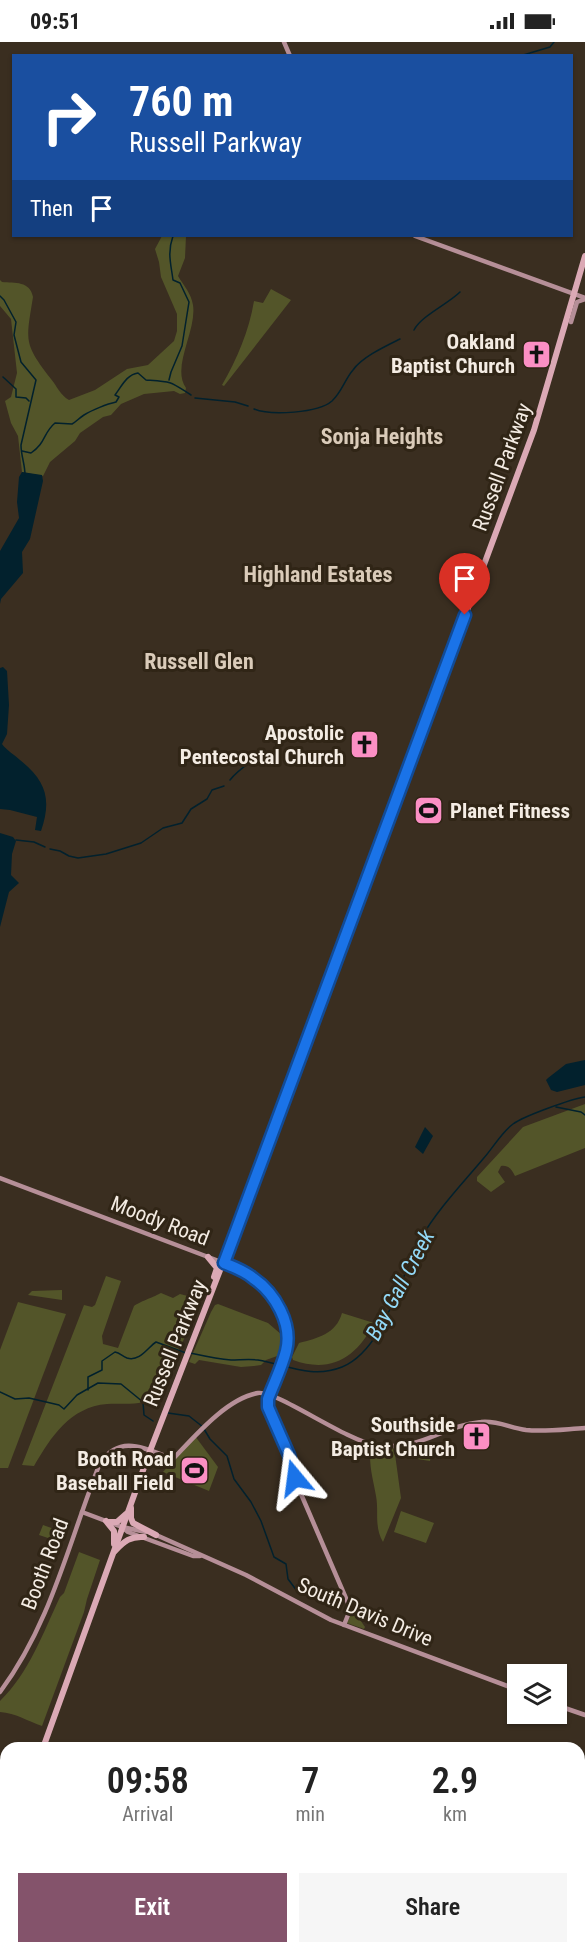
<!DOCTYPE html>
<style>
body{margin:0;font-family:"Roboto Condensed",sans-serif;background:#f6f6f6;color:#222;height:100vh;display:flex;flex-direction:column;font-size:22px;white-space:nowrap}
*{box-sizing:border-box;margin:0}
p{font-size:20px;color:#767676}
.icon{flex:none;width:33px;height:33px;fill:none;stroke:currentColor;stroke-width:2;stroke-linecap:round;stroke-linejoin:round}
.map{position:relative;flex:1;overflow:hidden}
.details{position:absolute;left:0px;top:1700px;width:585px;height:212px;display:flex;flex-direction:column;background:#fff;border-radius:18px 18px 0 0;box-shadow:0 2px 4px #0004}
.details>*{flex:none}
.hud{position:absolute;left:12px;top:12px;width:561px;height:183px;border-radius:0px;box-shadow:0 2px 4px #0004;background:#1a4fa0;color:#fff;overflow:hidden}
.buttons{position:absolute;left:507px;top:1622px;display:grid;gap:12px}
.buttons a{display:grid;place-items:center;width:60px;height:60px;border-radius:0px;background:#fff;box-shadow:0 2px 4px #0004;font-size:30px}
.pin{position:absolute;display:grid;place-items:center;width:51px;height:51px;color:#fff;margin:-62px -26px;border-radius:50% 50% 50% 0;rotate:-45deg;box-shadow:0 0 6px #0007}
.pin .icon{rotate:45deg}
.me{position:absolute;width:66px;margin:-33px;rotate:344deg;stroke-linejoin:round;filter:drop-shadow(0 0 4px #0008)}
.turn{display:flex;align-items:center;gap:21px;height:126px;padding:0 18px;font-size:27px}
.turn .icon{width:78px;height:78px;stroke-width:2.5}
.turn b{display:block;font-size:42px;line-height:51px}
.then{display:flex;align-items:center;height:57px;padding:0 18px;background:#0003;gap:12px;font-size:22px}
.eta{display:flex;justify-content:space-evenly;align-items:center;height:102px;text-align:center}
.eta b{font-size:36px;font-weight:600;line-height:42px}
.cta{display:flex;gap:12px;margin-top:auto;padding:12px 18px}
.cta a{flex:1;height:69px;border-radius:0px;background:#84536b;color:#fff;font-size:24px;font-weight:600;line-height:69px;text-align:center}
.cta a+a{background:#f6f6f6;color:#222}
.status{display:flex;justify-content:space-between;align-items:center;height:42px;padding:0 30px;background:#fff;direction:ltr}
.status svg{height:16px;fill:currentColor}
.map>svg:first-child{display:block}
</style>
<div class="status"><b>09:51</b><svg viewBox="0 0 49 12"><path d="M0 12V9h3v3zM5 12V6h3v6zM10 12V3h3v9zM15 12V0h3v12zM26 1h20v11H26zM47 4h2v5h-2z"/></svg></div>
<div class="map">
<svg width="585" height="1910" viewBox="0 0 585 1910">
<rect width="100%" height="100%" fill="#3a2e20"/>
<g fill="#535529">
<path d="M 162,194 L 186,194 L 185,216 L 178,234 C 184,244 191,251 193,263 C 197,289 171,325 186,346 L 185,351 L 180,352 L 174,349 L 144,352 L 121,362 L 111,373 L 103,375 L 80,391 L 75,399 L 50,420 L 43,434 L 22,430 L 18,394 L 11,381 L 5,359 L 11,355 L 17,331 L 11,277 L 0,264 L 0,238 L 2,240 C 15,241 30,239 33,255 C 26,299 23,301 51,337 C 57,344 60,353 69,358 L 95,348 L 127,327 L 148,323 L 174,299 L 177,289 L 177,272 L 161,235 L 159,220 L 155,207 Z"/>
<path d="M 271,247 L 291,258 L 224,344 L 222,343 C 237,317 249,289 254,259 L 263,261 Z"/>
<path d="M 585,1062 L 585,1106 L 515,1134 C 512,1128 509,1123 501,1124 L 498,1130 L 505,1140 L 491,1150 L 477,1139 L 477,1135 L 523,1085 Z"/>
<path d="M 106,1234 L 121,1239 L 102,1294 L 103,1302 L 118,1306 L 134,1264 C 137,1261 156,1254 161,1251 L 173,1256 L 180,1252 L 199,1257 C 196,1275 159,1357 143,1360 C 132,1363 118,1361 107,1362 C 70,1365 51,1395 34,1424 L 22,1423 L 84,1263 L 92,1265 L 95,1263 Z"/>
<path d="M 62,1248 L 62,1258 L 28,1253 L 32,1249 Z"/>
<path d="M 18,1260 L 66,1272 L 8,1426 L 0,1426 L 0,1308 Z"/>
<path d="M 218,1262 L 268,1281 L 282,1293 L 280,1313 L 266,1318 L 261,1323 L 254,1324 L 241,1325 L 199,1318 L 195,1322 L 189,1320 L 211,1270 L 215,1263 Z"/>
<path d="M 342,1271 L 374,1281 C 357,1315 331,1332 293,1318 L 292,1315 L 299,1301 C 318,1296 336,1292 342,1271 Z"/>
<path d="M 195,1394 L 218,1425 L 209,1449 L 163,1430 Z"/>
<path d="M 433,1400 L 430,1419 L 411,1416 L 403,1412 L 402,1406 Z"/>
<path d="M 371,1403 L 394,1405 L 401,1456 L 383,1500 C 374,1485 379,1470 376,1454 C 373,1436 368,1422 371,1403 Z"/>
<path d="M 401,1469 L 434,1481 L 426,1501 L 394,1490 Z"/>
<path d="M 43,1483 L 60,1489 L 57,1499 L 39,1493 Z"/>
<path d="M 79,1510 L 100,1518 L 87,1557 L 84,1570 L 42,1684 C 27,1679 16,1671 0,1670 L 0,1659 C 29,1631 43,1591 60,1555 L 64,1551 Z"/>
<path d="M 351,1572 L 356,1572 L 365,1585 L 364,1587 L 347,1581 Z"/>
</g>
<g fill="#02212d">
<path d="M 22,430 L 42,433 L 43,439 L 30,497 L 22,510 L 23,531 L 1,557 L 0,562 L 0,509 L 19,476 L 17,460 L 19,435 Z"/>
<path d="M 3,625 L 7,629 L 9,663 L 7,692 L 2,702 C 7,709 14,712 20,718 C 46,739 52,757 41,789 L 35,788 L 37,775 L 10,768 L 0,767 L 0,626 Z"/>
<path d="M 0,791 L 13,795 L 16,799 L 12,812 L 11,833 L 19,841 L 9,850 L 0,885 Z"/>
<path d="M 585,1018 L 585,1043 L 557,1050 L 551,1048 L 546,1038 L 548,1036 L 566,1022 Z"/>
<path d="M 425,1085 L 433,1094 L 423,1112 L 415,1105 Z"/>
</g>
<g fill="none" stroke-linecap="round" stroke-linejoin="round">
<g stroke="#02212d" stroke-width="1.5">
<path d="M 520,14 L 550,5 L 554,0"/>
<path d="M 0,254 L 4,258 L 16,280 L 14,293 L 21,320 L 36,338 L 21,403 C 21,414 25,422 25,433"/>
<path d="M 414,288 C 421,274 448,262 460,250"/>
<path d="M 3,335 L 16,347 L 16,355 L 26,356 L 29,359"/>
<path d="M 169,338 L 171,330 L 182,304 L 189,260 L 180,241 L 173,238 C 171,222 167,211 173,194"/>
<path d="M 195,356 L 235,360 L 248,364"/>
<path d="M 254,367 C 271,374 318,371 332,359 C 342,350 345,337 353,328 C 362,315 386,304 400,297"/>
<path d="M 22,409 L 31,411 C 46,401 43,391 55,381 L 72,382 C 76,380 79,376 84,373 C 92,368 107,362 116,360 L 119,355 L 115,353 C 122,344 126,333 138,331 L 146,338 C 173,340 169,339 191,353"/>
<path d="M 230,738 C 240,725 254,719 265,709"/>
<path d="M 16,798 L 34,800 L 45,805"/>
<path d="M 50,807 L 60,809 L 69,814 L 78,816 L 106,812 L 141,801 L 163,786 L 182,781 L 191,767 L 207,757 L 212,748 L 224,744"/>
<path d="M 556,1065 L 581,1070 L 585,1073"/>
<path d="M 190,1311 C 204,1314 217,1317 231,1318 C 240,1318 249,1317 258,1318 C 287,1323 312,1337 342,1325 C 385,1307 400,1234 421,1196 C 438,1167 462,1142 483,1117 C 493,1106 501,1091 513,1082 C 524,1074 571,1057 585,1055"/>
<path d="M 88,1348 L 88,1335 L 102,1328 L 102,1319 L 115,1310 C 120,1311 122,1314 127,1316 C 140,1320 148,1305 156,1300 L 186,1311"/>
<path d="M 0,1350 L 15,1357 L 29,1356 L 59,1363 L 64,1367 L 77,1353 L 98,1341 L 121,1342 L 143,1360 L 144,1373 L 153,1379"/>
<path d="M 168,1371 L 189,1374 L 203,1385"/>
<path d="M 204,1387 L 210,1397 L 227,1414 L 234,1437 L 251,1460 L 261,1479 L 274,1515 L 286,1522 L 288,1537 L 297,1549"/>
</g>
<g stroke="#b68f98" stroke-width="4.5">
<path d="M 284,0 L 290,14"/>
<path d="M 415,194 L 585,256"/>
<path d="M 571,280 L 577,260 L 585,257"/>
<path d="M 0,1136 L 224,1221 C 234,1225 244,1229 253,1236 C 275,1251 293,1282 286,1309 C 282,1325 274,1341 268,1357 L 268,1365 L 289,1413 L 298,1445 L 348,1561 L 350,1568 L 344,1583"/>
<path d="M 82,1470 L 122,1485 L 128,1490 L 193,1514 L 200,1514"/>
<path d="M 122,1485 L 146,1490"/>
<path d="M 154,1492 L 246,1533 L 331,1578 L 518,1648"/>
<path d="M 0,1650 C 51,1582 69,1499 100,1421 C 121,1391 145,1407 173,1417 C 194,1395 227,1356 258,1351 C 276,1348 345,1398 375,1403 C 420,1410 441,1384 481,1380 C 496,1378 511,1386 526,1388 C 545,1390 566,1387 585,1386"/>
<path d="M 556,1663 L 585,1673"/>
<path d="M 0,1783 L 6,1785"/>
<path d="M 328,1905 L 342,1910"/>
</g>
<g stroke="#dba9b5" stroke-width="6">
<path d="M 208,1215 L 217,1226 L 214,1235"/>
<path d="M 131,1466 L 131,1476 L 133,1481 L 156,1493"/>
<path d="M 106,1479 L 114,1489 L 114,1502"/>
<path d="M 108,1480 L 117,1480 L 126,1472"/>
<path d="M 115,1509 C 124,1499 131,1494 144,1495"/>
<path d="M 43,1706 L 150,1409 L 267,1107 L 534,388 L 585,214"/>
<path d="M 0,1871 L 6,1843"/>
<path d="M 0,1891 L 6,1864"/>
</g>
</g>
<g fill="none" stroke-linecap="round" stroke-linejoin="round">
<defs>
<path id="route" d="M 295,1436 L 289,1413 L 268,1365 L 268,1357 C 274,1341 282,1325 286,1309 C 293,1282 275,1251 253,1236 C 245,1229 234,1225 224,1221 L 465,573"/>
</defs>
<use href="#route" stroke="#114b97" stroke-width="15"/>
<use href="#route" stroke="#1a73e8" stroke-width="10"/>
</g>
<defs>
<symbol id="church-square" viewBox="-11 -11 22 22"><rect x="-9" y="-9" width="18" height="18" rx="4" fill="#fb8fc4" stroke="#302516"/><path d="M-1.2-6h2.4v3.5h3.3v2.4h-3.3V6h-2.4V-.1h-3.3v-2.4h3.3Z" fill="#111"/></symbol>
<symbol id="stadium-square" viewBox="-11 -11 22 22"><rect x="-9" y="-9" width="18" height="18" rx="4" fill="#fb8fc4" stroke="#302516"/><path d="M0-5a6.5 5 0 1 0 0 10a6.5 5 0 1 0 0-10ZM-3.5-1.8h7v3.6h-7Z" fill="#111"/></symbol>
</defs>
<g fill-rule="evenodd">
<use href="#church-square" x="520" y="296" width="33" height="33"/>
<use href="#church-square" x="348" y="686" width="33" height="33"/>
<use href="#stadium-square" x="412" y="752" width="33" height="33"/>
<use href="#church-square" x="460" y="1378" width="33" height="33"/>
<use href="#stadium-square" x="178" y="1412" width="33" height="33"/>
</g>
<g text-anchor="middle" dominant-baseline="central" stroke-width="6" stroke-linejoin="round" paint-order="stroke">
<g font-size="21" font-weight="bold" fill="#f4ece3" stroke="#302516" text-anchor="end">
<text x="515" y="300">Oakland<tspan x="515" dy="24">Baptist Church</tspan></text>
<text x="344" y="691">Apostolic<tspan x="344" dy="24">Pentecostal Church</tspan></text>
<text x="450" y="769" text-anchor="start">Planet Fitness</text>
<text x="455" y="1383">Southside<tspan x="455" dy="24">Baptist Church</tspan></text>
<text x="174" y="1417">Booth Road<tspan x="174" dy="24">Baseball Field</tspan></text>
</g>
<g font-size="21" fill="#f4ece3" stroke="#302516">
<text transform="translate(502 425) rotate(-70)">Russell Parkway</text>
<text transform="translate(160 1179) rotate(21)">Moody Road</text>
<text transform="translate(175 1301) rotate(-68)">Russell Parkway</text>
<text transform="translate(45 1522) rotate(-69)">Booth Road</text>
<text transform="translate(365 1570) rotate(23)">South Davis Drive</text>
</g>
<g font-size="22" font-weight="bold" fill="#dacbb9" stroke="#302516">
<text x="382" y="394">Sonja Heights</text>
<text x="318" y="532">Highland Estates</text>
<text x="199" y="619">Russell Glen</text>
</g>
<g font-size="22" font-style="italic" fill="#93d9f7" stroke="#302516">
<text transform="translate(400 1243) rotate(-62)">Bay Gall Creek</text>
</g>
</g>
</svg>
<div class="buttons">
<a><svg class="icon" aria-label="layers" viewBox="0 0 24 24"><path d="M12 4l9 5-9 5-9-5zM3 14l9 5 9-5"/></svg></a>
</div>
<div class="pin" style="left:465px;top:573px;background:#d93025"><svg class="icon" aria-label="arrive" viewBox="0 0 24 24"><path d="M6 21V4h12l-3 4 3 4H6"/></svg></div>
<svg class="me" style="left:295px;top:1436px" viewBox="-20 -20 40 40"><path d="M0-17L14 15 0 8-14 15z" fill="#1a73e8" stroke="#fff" stroke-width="4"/></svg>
<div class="hud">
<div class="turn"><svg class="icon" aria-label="right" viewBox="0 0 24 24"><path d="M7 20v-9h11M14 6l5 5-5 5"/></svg><div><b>760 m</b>Russell Parkway</div></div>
<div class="then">Then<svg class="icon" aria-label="arrive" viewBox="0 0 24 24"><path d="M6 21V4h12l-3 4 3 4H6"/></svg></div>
</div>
<section class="details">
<div class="eta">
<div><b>09:58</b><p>Arrival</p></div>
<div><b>7</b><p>min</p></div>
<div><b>2.9</b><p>km</p></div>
</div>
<div class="cta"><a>Exit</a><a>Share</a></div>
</section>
</div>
